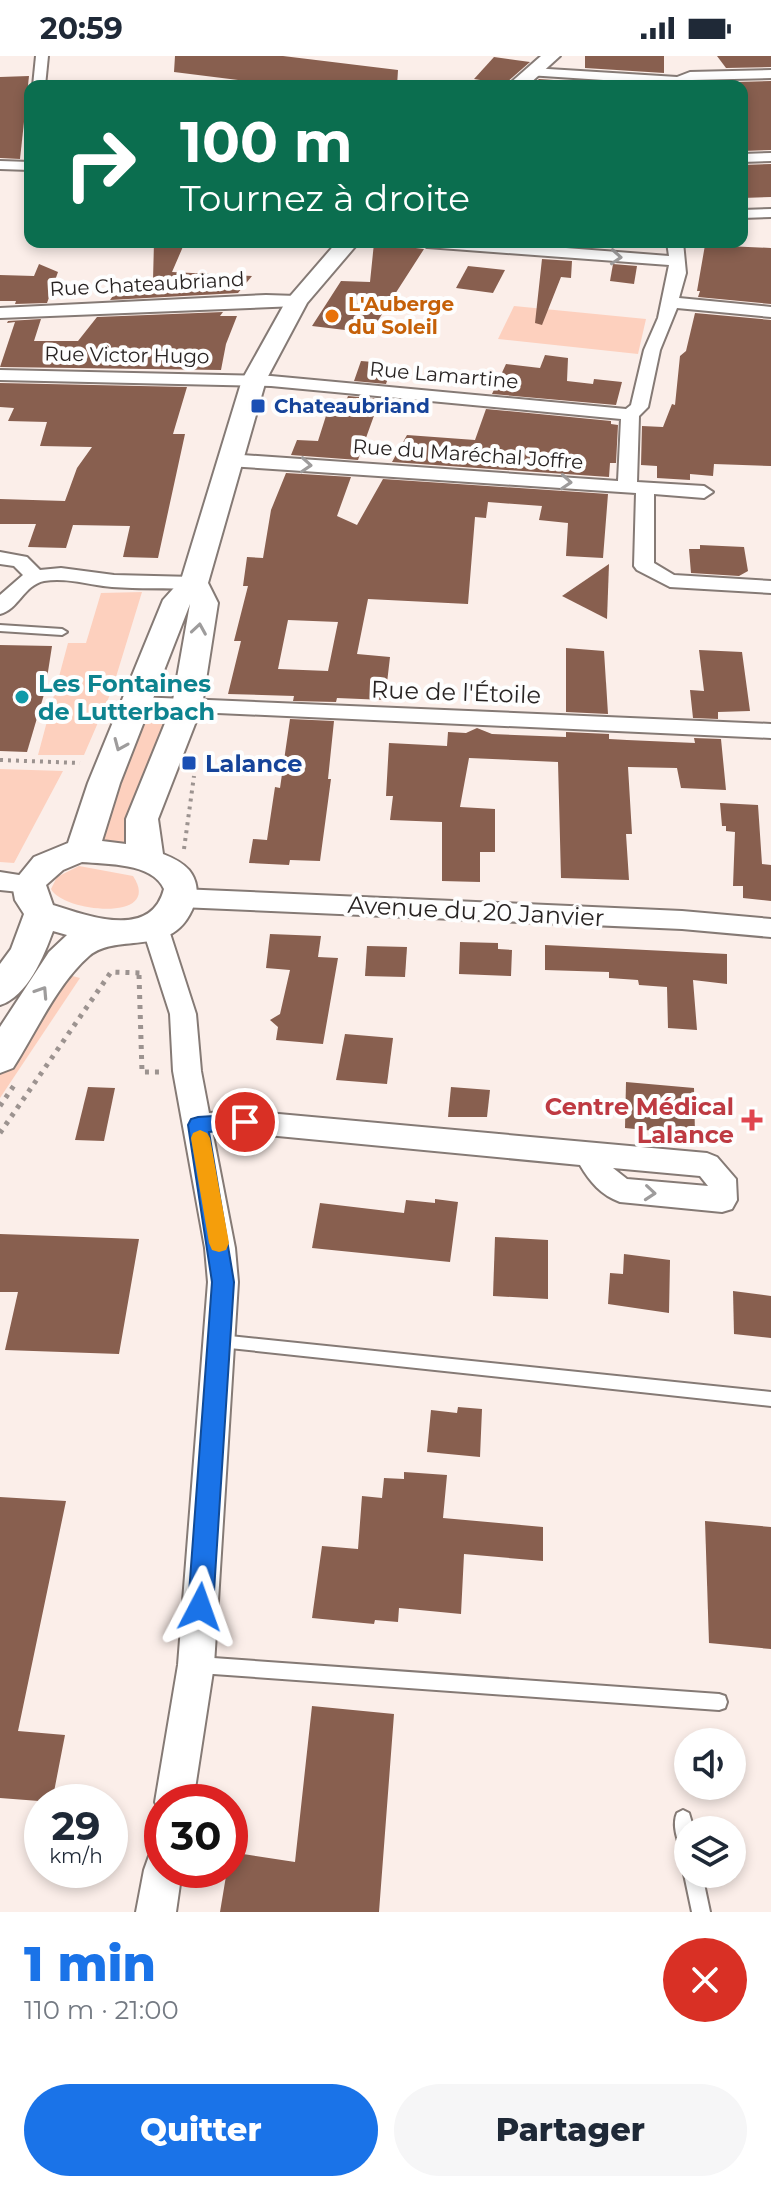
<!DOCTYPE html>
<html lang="fr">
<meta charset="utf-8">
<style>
body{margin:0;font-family:Montserrat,sans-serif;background:#f6f6f7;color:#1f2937;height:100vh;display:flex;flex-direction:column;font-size:30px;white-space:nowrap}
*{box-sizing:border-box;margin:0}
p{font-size:26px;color:#747a83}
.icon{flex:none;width:44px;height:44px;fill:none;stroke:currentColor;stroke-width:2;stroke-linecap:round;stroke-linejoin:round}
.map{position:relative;height:1856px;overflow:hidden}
.drawer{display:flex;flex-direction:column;background:#fff;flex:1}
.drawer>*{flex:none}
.top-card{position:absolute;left:24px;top:24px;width:724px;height:168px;border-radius:16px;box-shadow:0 4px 12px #0003;background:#0b6e4f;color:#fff;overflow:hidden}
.controls{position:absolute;left:674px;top:1672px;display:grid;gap:16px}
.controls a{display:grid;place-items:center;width:72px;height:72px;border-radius:50%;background:#fff;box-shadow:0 4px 12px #0003;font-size:40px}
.speed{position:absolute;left:24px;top:1728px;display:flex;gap:16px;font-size:40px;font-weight:700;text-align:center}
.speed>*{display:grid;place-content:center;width:104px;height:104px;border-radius:50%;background:#fff;box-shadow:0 4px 12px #0003;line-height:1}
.speed small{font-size:20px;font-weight:400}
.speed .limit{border:12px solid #d22;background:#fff;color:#111}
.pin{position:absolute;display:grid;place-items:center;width:68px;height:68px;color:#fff;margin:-34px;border:4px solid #fff;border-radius:50%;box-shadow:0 2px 8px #0007}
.me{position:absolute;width:88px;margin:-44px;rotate:4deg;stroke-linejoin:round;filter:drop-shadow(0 0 6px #0008)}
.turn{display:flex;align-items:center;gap:28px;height:168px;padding:0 24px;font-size:36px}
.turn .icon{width:104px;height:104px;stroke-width:2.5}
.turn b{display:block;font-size:56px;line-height:68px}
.round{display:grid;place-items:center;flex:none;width:84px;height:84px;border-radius:42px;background:#f6f6f7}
.summary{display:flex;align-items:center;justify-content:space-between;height:136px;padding:0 24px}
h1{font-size:48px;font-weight:800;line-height:60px;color:#1a73e8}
.button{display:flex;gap:16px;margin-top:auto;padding:16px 24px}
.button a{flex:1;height:92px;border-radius:48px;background:#1a73e8;color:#fff;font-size:32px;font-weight:800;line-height:92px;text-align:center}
.button a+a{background:#f6f6f7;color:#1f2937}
.status{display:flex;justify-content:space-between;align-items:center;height:56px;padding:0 40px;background:#fff;direction:ltr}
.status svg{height:22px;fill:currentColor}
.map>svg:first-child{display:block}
</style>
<div class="status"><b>20:59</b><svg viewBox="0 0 49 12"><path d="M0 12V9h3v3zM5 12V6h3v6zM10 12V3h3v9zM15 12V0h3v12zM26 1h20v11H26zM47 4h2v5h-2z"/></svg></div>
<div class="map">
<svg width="771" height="1856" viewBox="0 0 771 1856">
<rect width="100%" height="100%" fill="#fbeee9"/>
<g fill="#fdd0be">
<path d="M 514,250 L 646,263 L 638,298 L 498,283 Z"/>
<path d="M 142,536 L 112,634 L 84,699 L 38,699 L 68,587 L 86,587 L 101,537 Z"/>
<path d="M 146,656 L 176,657 L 134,790 L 99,784 Z"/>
<path d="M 0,713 L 63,715 L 14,807 L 0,806 Z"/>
<path d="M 79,810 L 133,820 C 164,867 62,856 51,833 L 57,821 Z"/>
<path d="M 65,918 L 80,922 L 0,1042 L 0,1017 Z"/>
</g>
<g fill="#885f4f" fill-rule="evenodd">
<path d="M 175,0 L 283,0 L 398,14 L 397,30 L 287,30 L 174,16 Z"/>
<path d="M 585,0 L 664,0 L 664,17 L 585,12 Z"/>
<path d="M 717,0 L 771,0 L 771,11 L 726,12 Z"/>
<path d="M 494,1 L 530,6 L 505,28 L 474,23 Z"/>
<path d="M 29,20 L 20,103 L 0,102 L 0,21 Z"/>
<path d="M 539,23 L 598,27 L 597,30 L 531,30 Z"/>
<path d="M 771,25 L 771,94 L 742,95 L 742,30 L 736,26 Z"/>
<path d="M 771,108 L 771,141 L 742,142 L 742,109 Z"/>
<path d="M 154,186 L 185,186 L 172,216 L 252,220 L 238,237 L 110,244 L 125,223 L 153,224 Z"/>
<path d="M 374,187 L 424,193 L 370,277 L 312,270 L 341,225 L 370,226 Z"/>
<path d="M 705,189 L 771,192 L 771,248 L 698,241 L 700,235 L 697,235 Z"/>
<path d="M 542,203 L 572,205 L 571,222 L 561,221 L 542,269 L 535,267 Z"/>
<path d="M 39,208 L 58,216 L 47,247 L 15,248 L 16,245 L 0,245 L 0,219 L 34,220 Z"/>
<path d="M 613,208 L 637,210 L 634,228 L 610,225 Z"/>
<path d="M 468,210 L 505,214 L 493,237 L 456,232 Z"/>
<path d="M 223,256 L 220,260 L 237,260 L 226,288 L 221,314 L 0,311 L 15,266 L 7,267 L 8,265 L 41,263 L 34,285 L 78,285 L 97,261 Z"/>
<path d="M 695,257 L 771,264 L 771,410 L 714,408 L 713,420 L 690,418 L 690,424 L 657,422 L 657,410 L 641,409 L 642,370 L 663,371 L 672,348 L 675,349 L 680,300 L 686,295 Z"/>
<path d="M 545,299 L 568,302 L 567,325 L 593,328 L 594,323 L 622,326 L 616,349 L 492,338 L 506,308 L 540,312 Z"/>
<path d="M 361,305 L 386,307 L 385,315 L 390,316 L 386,328 L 354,325 Z"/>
<path d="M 0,327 L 187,331 L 173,378 L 185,378 L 158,502 L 123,501 L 130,470 L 73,469 L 66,492 L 28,491 L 36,468 L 0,468 L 0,443 L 65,445 L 77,412 L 92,391 L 40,390 L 47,366 L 8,365 L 14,352 L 0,351 Z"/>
<path d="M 348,340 L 380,343 L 358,404 L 291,399 L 297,384 L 318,385 L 331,344 L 346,345 Z"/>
<path d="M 486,353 L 611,365 L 611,368 L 618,369 L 616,407 L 610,407 L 609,421 L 392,406 L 407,379 L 475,384 Z"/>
<path d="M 286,417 L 351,421 L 337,460 L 357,469 L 383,423 L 608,438 L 603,502 L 566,500 L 568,467 L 539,464 L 542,450 L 488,446 L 486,462 L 475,461 L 468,548 L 368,543 L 357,598 L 390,601 L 385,644 L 337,642 L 336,646 L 293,645 L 294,640 L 228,638 L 241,585 L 234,585 L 248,530 L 243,530 L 247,501 L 263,502 L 271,454 ZM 288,564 L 338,566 L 328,615 L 278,613 Z"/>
<path d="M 700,489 L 744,491 L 748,515 L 739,520 L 691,517 L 689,493 L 700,493 Z"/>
<path d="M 609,508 L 607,563 L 562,540 Z"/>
<path d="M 0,589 L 52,590 L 45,635 L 27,696 L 0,695 Z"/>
<path d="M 566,592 L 604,595 L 608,658 L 566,656 Z"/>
<path d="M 699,594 L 742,596 L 750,655 L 718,656 L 718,663 L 693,662 L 690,634 L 704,635 Z"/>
<path d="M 290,663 L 334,665 L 328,723 L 331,723 L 320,805 L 290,804 L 289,809 L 249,807 L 253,783 L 267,784 L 275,731 L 280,732 Z"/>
<path d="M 477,672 L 492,678 L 566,681 L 566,676 L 609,678 L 609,683 L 627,684 L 695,687 L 694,682 L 721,683 L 726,734 L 681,732 L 677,712 L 628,711 L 632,778 L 626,778 L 629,824 L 561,822 L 558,706 L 469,702 L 460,751 L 495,753 L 495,796 L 480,796 L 480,826 L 442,825 L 442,766 L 390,764 L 393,740 L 386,740 L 389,687 L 447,690 L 448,676 L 466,677 Z"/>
<path d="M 720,747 L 758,749 L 762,808 L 771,809 L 771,845 L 743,842 L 743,830 L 733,830 L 735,776 L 726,775 L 726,770 L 722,770 Z"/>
<path d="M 270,878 L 321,880 L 318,901 L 338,902 L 323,988 L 276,984 L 278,971 L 270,964 L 280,958 L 290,914 L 266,912 Z"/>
<path d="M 460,886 L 498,887 L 498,893 L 512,894 L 511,920 L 459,918 Z"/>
<path d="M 545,889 L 727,898 L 727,928 L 693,924 L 697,974 L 668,972 L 667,931 L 639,929 L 638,924 L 609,922 L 609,916 L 545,914 Z"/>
<path d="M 367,890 L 407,891 L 405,921 L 365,920 Z"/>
<path d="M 345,978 L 393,982 L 387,1028 L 336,1024 Z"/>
<path d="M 626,1026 L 694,1032 L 695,1079 L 625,1072 Z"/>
<path d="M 88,1031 L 115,1032 L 104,1085 L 75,1084 Z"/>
<path d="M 451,1031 L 490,1034 L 487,1061 L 448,1061 Z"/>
<path d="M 435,1143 L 458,1146 L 450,1206 L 312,1192 L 320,1147 L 404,1157 L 406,1144 L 435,1147 Z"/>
<path d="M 0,1178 L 139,1183 L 119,1298 L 5,1294 L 18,1236 L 0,1236 Z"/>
<path d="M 495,1181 L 548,1184 L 548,1243 L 493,1240 Z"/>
<path d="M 624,1198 L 670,1204 L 669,1257 L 608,1248 L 610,1217 L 623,1218 Z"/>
<path d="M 733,1235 L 771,1240 L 771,1282 L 734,1278 Z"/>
<path d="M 458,1351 L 482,1353 L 480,1401 L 427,1396 L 431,1354 L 457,1357 Z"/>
<path d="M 404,1416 L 447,1419 L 443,1462 L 543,1471 L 543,1505 L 464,1498 L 461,1558 L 399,1552 L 398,1566 L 375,1564 L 374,1568 L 312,1562 L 322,1490 L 358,1493 L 362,1440 L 382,1442 L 384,1422 L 404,1423 Z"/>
<path d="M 0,1441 L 66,1445 L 18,1675 L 65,1679 L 52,1746 L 0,1742 Z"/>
<path d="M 705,1465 L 771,1471 L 771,1593 L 709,1587 Z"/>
<path d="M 312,1650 L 394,1658 L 379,1856 L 220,1856 L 227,1814 L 230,1814 L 230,1796 L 295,1806 Z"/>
</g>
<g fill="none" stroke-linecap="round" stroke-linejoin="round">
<defs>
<g id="lane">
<path d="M 253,28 L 259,29 L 260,30 L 250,30 Z"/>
<path d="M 0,569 L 62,573 L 67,576 L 62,579 L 0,575 Z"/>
<path d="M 220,1279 L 771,1336 L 771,1350 L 220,1291 L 215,1290 L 213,1285 L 215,1280 Z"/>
<path d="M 199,1601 L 719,1638 L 725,1640 L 727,1646 L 725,1652 L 719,1654 L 199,1617 L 193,1615 L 191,1609 L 193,1603 Z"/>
<path d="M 683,1754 L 689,1757 L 694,1774 L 688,1774 L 688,1798 L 682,1795 C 677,1784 672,1768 677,1757 Z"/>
<path d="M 688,1811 L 688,1818 L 702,1818 L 710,1856 L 692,1856 L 684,1818 Z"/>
</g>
<g id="street">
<path d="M 36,0 L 48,0 L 45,30 L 33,30 Z"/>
<path d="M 532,12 L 677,21 L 690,16 L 771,14 L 771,22 L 692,24 L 679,29 L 528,19 L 528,13 Z"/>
<path d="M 771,97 L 771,105 L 742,106 L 742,98 Z"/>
<path d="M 0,105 L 30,106 L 30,114 L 0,113 Z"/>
<path d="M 771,153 L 771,161 L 742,162 L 742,154 Z"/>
<path d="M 419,186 L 487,186 L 669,200 L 667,186 L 683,186 L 686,217 L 679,242 L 771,251 L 771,261 L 677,252 L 660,294 L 648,351 L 639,360 L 637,426 L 704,430 L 713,436 L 704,442 L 654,438 L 654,507 L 674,519 L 771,525 L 771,537 L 670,531 L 637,514 L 634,510 L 636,437 L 228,410 L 219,404 L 228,398 L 618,425 L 621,363 L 271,330 L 0,324 L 0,314 L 271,320 L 626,353 L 631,349 L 644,294 L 658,262 L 669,209 L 427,191 Z"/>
<path d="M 266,239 L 297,240 L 305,245 L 297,250 L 0,262 L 0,252 Z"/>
<path d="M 0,496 L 27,501 L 40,514 L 61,512 L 114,519 L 194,521 L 204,527 L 194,533 C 167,532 139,533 112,531 C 90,529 66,521 44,525 C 24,529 18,554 0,558 L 0,539 L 23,519 L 14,510 L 0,508 Z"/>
<path d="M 138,641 L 771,668 L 771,682 L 130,653 L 127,648 L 130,643 Z"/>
<path d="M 0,816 L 38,822 L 41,828 L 38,834 L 29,837 L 0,834 Z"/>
<path d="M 180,833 L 682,855 L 771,863 L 771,881 L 682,873 L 180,851 L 171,848 L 168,842 L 171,836 Z"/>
<path d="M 155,862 L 164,865 L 168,871 L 196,958 L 201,1015 L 209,1057 L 245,1055 L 707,1097 L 717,1101 L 736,1123 L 737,1144 L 732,1153 L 722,1156 L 620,1146 C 601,1139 590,1126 580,1109 L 245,1077 L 213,1079 L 235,1192 L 238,1226 L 214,1609 L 193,1746 L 162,1746 L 162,1760 L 155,1746 L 178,1609 L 208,1226 L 205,1192 L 173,1015 L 170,958 L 142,871 L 146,865 ZM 613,1112 L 700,1120 L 708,1130 L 627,1123 Z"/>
<path d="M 162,1795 L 162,1814 L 182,1814 L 176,1856 L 136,1856 L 144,1814 L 149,1800 Z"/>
</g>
<g id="secondary">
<path d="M 541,0 L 560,0 L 527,30 L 507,30 Z"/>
<path d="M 337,186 L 359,186 L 307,247 L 266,324 L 208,527 L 218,547 L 202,650 L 158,763 L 163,798 C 173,802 182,806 189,814 C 197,824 199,837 194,849 C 174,904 118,875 89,900 C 57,928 36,976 13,1012 L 0,1017 L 0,971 L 49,896 L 67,879 L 53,875 C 44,900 27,941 0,949 L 0,908 L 11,893 L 24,858 L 15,844 L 12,828 L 34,801 L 68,787 L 88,727 L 163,544 L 181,524 L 242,324 L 286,245 ZM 190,548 L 172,650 L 126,763 L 126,788 L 102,785 L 120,727 ZM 82,806 C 106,808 153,807 164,833 C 151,884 88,860 53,849 L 46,829 L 63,814 Z"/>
</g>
</defs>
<use href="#lane" stroke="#857a75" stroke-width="4"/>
<use href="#street" stroke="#857a75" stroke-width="4"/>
<use href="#secondary" stroke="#857a75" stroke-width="4"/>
<g stroke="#9c9390" stroke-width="4" stroke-dasharray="3 5" stroke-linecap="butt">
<path d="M 0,704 L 80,707"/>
<path d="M 184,793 L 194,720"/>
</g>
<g stroke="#9c9390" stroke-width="5" stroke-dasharray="4 6" stroke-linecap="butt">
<path d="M 139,919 L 142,1016 L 159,1016"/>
<path d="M 0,1050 L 15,1028"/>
<path d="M 0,1077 L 111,916 L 142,917"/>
</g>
<use href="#lane" fill="#fff" fill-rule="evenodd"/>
<use href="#street" fill="#fff" fill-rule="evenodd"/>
<use href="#secondary" fill="#fff" fill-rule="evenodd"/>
</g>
<defs><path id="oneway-chevron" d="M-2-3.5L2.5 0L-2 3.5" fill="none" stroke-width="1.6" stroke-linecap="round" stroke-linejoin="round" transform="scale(2)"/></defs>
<g stroke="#9e9c9c">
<use href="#oneway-chevron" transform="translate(616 201) rotate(4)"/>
<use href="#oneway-chevron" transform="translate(306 409) rotate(4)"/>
<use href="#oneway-chevron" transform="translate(566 426) rotate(4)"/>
<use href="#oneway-chevron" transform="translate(199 573) rotate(-81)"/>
<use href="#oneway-chevron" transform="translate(120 689) rotate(113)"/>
<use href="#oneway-chevron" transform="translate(42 936) rotate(-57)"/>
<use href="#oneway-chevron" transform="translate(650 1137) rotate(5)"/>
</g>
<path fill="#1a73e8" stroke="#114b97" stroke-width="2" d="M 245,1058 L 252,1060 L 255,1066 L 252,1071 L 209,1076 L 234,1226 L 213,1551 L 209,1559 L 200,1563 L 192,1559 L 188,1551 L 212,1226 L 188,1069 L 191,1063 L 198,1061 Z"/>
<path fill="#f59e0b" d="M 200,1074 L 207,1077 L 210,1082 L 229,1187 L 226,1194 L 219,1196 L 212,1194 L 209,1187 L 191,1082 L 193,1077 Z"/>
<circle fill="#e8710a" stroke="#fefefe" stroke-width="3" cx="332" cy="260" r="8"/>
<g fill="#1a4fb4" stroke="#fefefe" stroke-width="3">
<rect x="250" y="342" width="16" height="16" rx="4"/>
<rect x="181" y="699" width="16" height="16" rx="4"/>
</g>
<circle fill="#0f9aa8" stroke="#fefefe" stroke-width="3" cx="22" cy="641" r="8"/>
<path fill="#e0444e" stroke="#fefefe" stroke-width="3" d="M748 1052h8v8h8v8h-8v8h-8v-8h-8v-8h8z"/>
<g text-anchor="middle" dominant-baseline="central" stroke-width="8" stroke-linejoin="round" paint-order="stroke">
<g font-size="20" fill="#282322" stroke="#fefefe">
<text transform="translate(147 228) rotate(-3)">Rue Chateaubriand</text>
<text transform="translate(127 299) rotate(1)">Rue Victor Hugo</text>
<text transform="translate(444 319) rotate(5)">Rue Lamartine</text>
<text transform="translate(468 398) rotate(4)">Rue du Maréchal Joffre</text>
</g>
<g font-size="20" font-weight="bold" fill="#c56008" stroke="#fefefe" text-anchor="start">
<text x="348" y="248">L'Auberge<tspan x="348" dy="23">du Soleil</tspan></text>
</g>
<g font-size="20" font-weight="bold" fill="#164399" stroke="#fefefe" text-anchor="start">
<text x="274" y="350">Chateaubriand</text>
</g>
<g font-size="24" font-weight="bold" fill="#0d838f" stroke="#fefefe" text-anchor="start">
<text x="38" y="627">Les Fontaines<tspan x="38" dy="28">de Lutterbach</tspan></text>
</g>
<g font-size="24" fill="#282322" stroke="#fefefe">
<text transform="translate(456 636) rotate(2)">Rue de l'Étoile</text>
<text transform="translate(476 855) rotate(3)">Avenue du 20 Janvier</text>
</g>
<g font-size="24" font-weight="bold" fill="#164399" stroke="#fefefe" text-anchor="start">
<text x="205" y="707">Lalance</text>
</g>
<g font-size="24" font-weight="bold" fill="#be3a42" stroke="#fefefe" text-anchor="end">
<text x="734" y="1050">Centre Médical<tspan x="734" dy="28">Lalance</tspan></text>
</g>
</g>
</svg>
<div class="controls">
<a><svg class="icon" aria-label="sound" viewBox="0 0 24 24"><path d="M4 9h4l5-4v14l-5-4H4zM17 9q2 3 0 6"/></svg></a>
<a><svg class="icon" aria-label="layers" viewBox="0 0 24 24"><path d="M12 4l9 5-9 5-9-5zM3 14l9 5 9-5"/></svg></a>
</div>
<div class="speed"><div>29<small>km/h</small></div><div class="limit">30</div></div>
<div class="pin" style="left:245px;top:1066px;background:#d93025"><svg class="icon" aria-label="arrive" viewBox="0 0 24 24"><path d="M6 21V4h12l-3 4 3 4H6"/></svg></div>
<svg class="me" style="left:200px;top:1551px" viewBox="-20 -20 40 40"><path d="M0-17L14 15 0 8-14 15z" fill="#1a73e8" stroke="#fff" stroke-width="4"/></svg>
<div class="top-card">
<div class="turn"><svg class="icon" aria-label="right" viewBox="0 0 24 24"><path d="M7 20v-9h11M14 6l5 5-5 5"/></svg><div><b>100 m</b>Tournez à droite</div></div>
</div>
</div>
<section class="drawer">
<div class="summary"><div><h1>1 min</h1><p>110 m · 21:00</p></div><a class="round" style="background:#d93025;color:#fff"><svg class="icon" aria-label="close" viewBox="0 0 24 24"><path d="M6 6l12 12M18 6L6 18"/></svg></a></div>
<div class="button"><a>Quitter</a><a>Partager</a></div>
</section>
